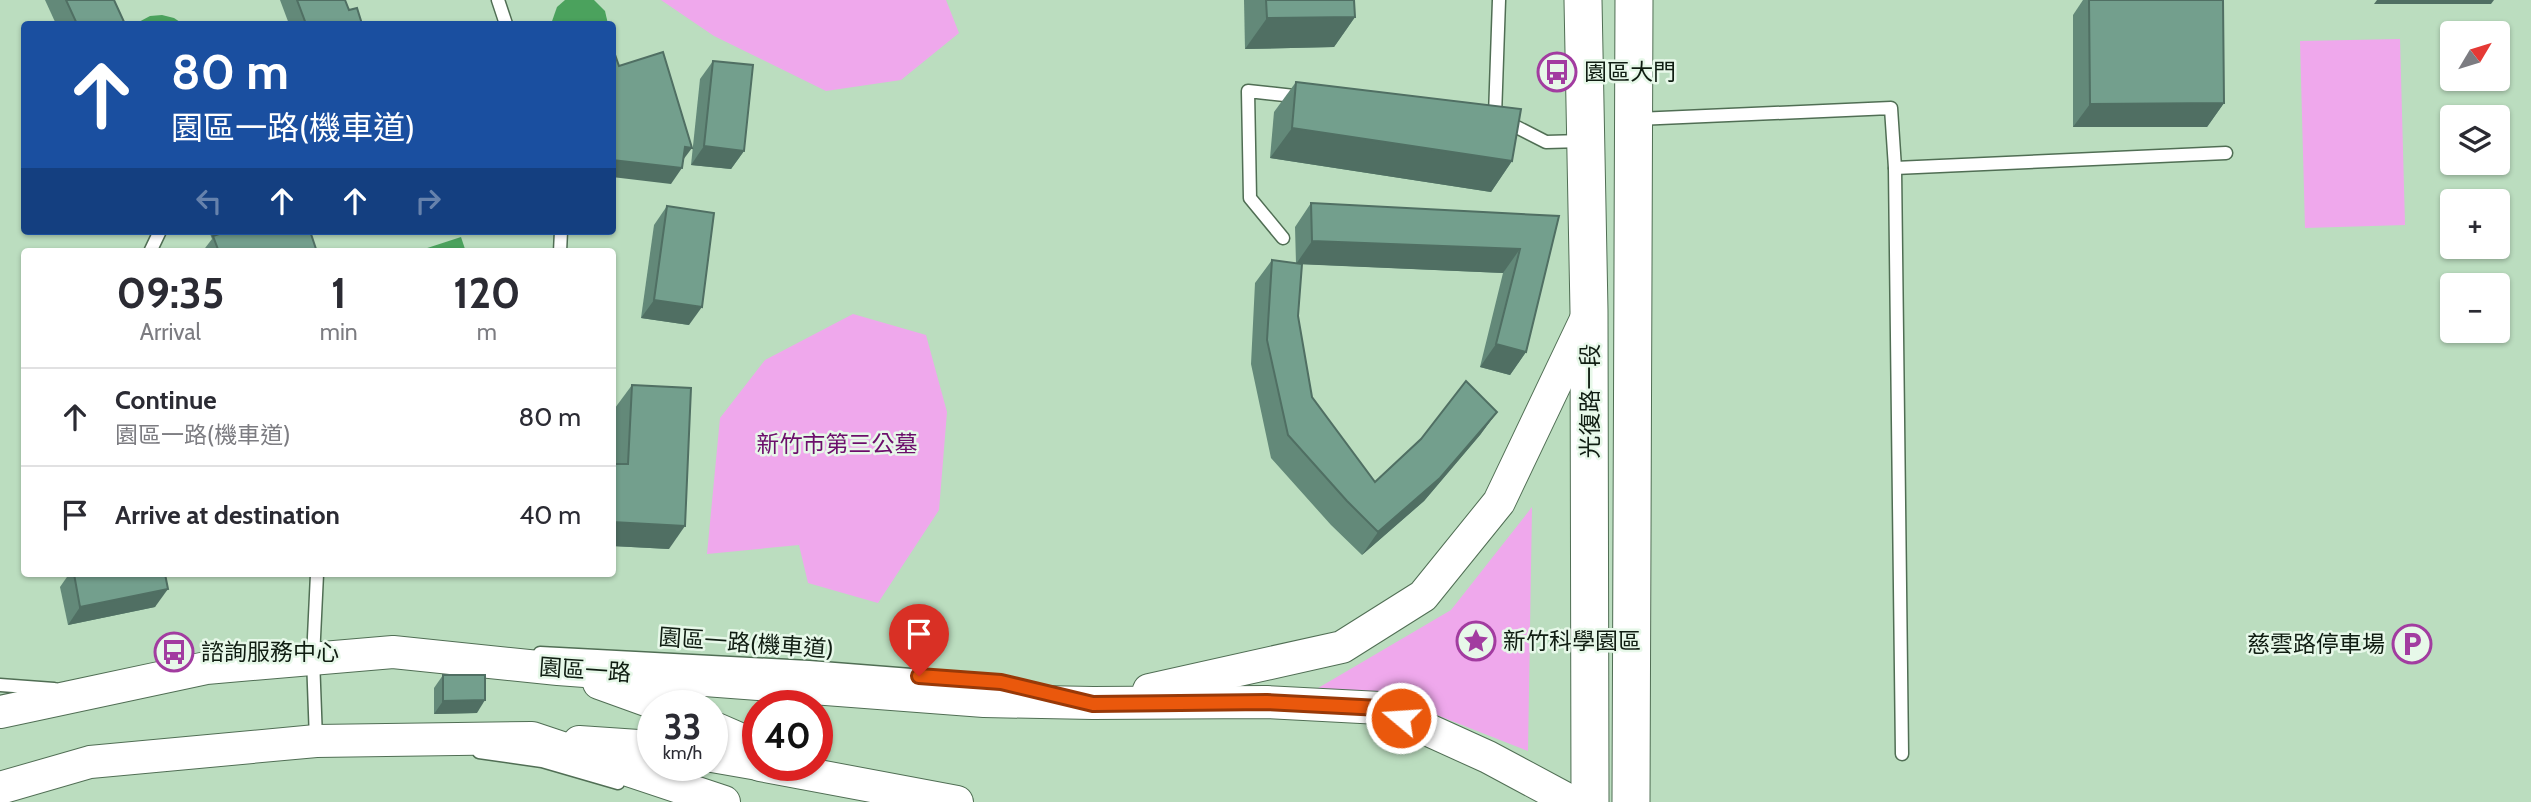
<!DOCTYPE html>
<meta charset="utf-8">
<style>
body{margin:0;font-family:Cabin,"Noto Sans TC",sans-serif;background:#f2f2f3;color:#2b2b33;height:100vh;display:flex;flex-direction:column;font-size:26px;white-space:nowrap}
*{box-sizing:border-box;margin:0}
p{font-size:23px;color:#7c7c81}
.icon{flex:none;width:38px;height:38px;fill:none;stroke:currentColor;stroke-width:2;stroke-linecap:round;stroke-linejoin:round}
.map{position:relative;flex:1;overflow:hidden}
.sheet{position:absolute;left:21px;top:248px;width:595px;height:329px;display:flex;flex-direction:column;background:#fff;border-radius:7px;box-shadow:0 2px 5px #0004}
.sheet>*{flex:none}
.top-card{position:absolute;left:21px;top:21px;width:595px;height:214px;border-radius:7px;box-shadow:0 2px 5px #0004;background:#1a4fa0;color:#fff;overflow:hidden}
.needle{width:46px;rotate:52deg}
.buttons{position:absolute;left:2440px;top:21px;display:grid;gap:14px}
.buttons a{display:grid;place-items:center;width:70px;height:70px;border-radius:7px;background:#fff;box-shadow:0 2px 5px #0004;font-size:35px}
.speed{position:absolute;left:637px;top:690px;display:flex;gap:14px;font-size:35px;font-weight:700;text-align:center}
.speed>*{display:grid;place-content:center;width:91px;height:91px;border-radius:50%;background:#fff;box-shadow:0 2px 5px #0004;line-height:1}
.speed small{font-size:18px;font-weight:400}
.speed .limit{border:10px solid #d22;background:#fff;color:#111}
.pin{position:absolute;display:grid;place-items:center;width:60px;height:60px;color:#fff;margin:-72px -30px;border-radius:50% 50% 50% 0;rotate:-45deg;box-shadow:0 0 7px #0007}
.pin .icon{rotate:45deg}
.me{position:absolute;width:77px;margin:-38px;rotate:288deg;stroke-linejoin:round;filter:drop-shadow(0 0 5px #0008)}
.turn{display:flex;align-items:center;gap:24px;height:147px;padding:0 35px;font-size:32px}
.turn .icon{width:91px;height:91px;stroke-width:2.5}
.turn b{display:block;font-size:49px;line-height:60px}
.lanes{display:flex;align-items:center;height:66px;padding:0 35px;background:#0003;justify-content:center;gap:35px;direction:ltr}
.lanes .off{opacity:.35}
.eta{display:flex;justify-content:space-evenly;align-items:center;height:119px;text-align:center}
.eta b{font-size:42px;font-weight:700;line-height:49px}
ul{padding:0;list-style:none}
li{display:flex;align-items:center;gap:21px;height:98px;padding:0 35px;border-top:2px solid #e1e1e2}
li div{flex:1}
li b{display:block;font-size:26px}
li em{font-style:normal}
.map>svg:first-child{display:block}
</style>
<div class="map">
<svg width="2531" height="802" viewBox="0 0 2531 802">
<rect width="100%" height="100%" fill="#bbddbf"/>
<g fill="#efa8ec">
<path d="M 661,0 L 946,0 L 959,33 L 901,80 L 826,91 L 714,36 Z"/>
<path d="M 2400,39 L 2405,225 L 2305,228 L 2300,41 Z"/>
<path d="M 853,314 L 926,335 L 947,412 L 939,510 L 878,603 L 808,583 L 799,545 L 707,554 L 720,418 L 765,360 Z"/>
<path d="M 1532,507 L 1528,751 L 1396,699 L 1313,691 L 1451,610 Z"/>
</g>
<g fill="#4ba25d">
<path d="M 565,0 L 594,0 L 605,11 L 608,24 L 551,24 L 557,7 Z"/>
<path d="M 162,15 L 174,18 L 183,24 L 135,24 L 150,16 Z"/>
<path d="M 461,237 L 466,252 L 415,252 Z"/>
</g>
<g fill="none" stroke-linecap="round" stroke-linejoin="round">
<defs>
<g id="service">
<path d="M 498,0 L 506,24"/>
<path d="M 1499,0 L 1495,116 L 1546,142 L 1582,141"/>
<path d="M 1637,119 L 1891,108 L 1895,168 L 2226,153"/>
<path d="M 1895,168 L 1902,754"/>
<path d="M 1283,238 L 1250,198 L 1248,91 L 1303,97"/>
<path d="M 150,252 L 160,231"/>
<path d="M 560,252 L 561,231"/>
<path d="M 540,653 L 809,667 L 1001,682 L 1035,690"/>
<path d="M 0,685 L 54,689"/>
<path d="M 316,740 L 313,658 L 317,574"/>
<path d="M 479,752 L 542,761 L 618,783"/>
</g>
<g id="tertiary">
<path d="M 599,683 L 660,705"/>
<path d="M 1149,690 L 1342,647 L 1423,596 L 1499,502 L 1589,313"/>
<path d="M 0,712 L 206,668 L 393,652 L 558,669 L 984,701 L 1093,703 L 1267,702 L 1380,708 L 1488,757 L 1572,802"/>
<path d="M 712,727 L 758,747"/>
<path d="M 579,742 L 653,747"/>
<path d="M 712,756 L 758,764"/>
<path d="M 760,765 L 957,802"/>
<path d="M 0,788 L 90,762 L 316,741 L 532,738 L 724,802"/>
</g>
<g id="secondary">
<path d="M 1583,0 L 1589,311 L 1590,802"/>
<path d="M 1631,802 L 1634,0"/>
</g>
</defs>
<use href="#service" stroke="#506e54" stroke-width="15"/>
<use href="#tertiary" stroke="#506e54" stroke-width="34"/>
<use href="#secondary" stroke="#506e54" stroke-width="39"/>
<use href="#service" stroke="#fff" stroke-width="12"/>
<use href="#tertiary" stroke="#fff" stroke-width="32"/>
<use href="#secondary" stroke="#fff" stroke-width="37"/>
</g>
<g fill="#638979">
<path d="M 45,0 L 114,0 L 125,24 L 56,24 Z"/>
<path d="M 280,0 L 345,0 L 349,10 L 362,24 L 289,24 Z"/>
<path d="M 1244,0 L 1354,0 L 1355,17 L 1334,47 L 1245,49 Z"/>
<path d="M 2083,0 L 2223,0 L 2224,103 L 2207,127 L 2073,127 L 2073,15 Z"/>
<path d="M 713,61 L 744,151 L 731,169 L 691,165 L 700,79 Z"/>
<path d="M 1296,82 L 1512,161 L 1491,192 L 1270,158 L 1274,112 Z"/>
<path d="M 1311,203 L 1559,216 L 1526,352 L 1510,375 L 1480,367 L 1503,273 L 1302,264 L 1298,316 L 1312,397 L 1375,482 L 1497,412 L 1480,435 L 1424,501 L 1362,555 L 1331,525 L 1271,458 L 1251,364 L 1255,283 L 1272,260 L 1296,263 L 1295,227 Z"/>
<path d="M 667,206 L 689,325 L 641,318 L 654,225 Z"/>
<path d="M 209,231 L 310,231 L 317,252 L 202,252 L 212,239 Z"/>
<path d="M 632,385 L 669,549 L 612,546 L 612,464 L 615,408 Z"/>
<path d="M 69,574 L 165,574 L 155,607 L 68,625 L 60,587 Z"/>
<path d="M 443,675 L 477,713 L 434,714 L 434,688 Z"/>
</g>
<g fill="#506f63">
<path d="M 2377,0 L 2494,0 L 2491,4 L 2374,4 Z"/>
<path d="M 1355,17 L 1334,47 L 1245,49 L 1267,18 Z"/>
<path d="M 2224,103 L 2207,127 L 2073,127 L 2090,104 Z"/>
<path d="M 1292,128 L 1512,161 L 1491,192 L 1270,158 Z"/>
<path d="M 704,146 L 744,151 L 731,169 L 691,165 Z"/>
<path d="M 685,147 L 692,148 L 680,164 Z"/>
<path d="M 612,160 L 682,168 L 671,184 L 612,177 Z"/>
<path d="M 1312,241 L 1520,249 L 1503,273 L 1296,264 Z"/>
<path d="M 654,300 L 702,307 L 689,325 L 641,318 Z"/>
<path d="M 1496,344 L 1526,352 L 1510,375 L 1480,367 Z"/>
<path d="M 1497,412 L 1480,435 L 1424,501 L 1362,555 L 1378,532 Z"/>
<path d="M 612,522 L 685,526 L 669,549 L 612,546 Z"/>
<path d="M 168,589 L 155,607 L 68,625 L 80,607 Z"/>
<path d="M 485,700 L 477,713 L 434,714 L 443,701 Z"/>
</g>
<g fill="#739f8d" stroke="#506f63" stroke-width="2">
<path d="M 66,0 L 114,0 L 125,24 L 77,24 Z"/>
<path d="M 297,0 L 345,0 L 349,10 L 357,8 L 362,24 L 304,24 L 306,24 Z"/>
<path d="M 1266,0 L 1354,0 L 1355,17 L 1267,18 Z"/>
<path d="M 2089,0 L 2223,0 L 2224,103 L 2090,104 Z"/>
<path d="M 612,46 L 619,66 L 663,52 L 692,148 L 685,147 L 682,168 L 612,160 Z"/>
<path d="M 713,61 L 753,65 L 744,151 L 704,146 Z"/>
<path d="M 1296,82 L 1521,109 L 1512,161 L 1292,128 Z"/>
<path d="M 1311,203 L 1559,216 L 1526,352 L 1496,344 L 1520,249 L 1312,241 Z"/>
<path d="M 667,206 L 714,213 L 702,307 L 654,300 Z"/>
<path d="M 228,231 L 310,231 L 317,252 L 219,252 L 213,236 Z"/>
<path d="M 1272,260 L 1302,264 L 1298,316 L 1312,397 L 1375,482 L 1421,439 L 1466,381 L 1497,412 L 1440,478 L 1378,532 L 1347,501 L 1288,435 L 1267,340 Z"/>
<path d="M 632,385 L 691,388 L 685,526 L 612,522 L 612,464 L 628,464 Z"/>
<path d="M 74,574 L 165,574 L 168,589 L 80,607 Z"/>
<path d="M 443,675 L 485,675 L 485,700 L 443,701 Z"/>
</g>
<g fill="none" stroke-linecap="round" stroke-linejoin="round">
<defs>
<path id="route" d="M 919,676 L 1001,682 L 1093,704 L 1267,702 L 1380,708 L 1401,718"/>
</defs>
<use href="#route" stroke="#983908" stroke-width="18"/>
<use href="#route" stroke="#ea580c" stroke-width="12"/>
</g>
<defs>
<symbol id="bus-ring" viewBox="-11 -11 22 22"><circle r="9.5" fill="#e7f8e9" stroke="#a23ca0" stroke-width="1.5"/><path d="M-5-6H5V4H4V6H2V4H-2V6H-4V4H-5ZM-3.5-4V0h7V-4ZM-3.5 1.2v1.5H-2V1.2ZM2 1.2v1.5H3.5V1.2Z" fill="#a23ca0"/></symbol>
<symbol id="sight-ring" viewBox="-11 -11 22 22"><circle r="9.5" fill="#e7f8e9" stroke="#a23ca0" stroke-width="1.5"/><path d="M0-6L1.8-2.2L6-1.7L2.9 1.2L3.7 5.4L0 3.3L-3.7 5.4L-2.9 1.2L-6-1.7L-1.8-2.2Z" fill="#a23ca0"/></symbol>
<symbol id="parking-ring" viewBox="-11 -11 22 22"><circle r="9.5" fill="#e7f8e9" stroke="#a23ca0" stroke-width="1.5"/><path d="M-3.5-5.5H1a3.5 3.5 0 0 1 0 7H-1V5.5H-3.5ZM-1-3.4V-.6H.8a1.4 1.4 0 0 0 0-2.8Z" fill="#a23ca0"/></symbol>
</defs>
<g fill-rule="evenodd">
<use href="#bus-ring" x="1535" y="50" width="44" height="44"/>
<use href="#sight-ring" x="1454" y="619" width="44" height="44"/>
<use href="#parking-ring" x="2390" y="622" width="44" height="44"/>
<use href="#bus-ring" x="152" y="630" width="44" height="44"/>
</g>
<g text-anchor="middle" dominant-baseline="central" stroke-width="5" stroke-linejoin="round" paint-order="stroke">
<g font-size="23" fill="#101d12" stroke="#e7f8e9" text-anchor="start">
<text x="1584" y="72">園區大門</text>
<text x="1503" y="641">新竹科學園區</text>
<text x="2385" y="644" text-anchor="end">慈雲路停車場</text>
<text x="201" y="652">諮詢服務中心</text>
</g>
<g font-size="23" fill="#101d12" stroke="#e7f8e9">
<text transform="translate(1590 401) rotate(-90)">光復路一段</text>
<text transform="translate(746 643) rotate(4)">園區一路(機車道)</text>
<text transform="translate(585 670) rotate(4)">園區一路</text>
</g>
<g font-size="23" fill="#6c0e6b" stroke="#e7f8e9">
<text x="837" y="444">新竹市第三公墓</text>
</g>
</g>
</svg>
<div class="buttons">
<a><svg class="needle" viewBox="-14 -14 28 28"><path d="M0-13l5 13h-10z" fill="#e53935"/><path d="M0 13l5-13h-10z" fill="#7c7c81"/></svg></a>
<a><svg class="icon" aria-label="layers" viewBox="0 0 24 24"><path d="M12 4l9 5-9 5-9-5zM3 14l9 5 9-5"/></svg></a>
<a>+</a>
<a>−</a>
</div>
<div class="speed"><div>33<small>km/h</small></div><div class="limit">40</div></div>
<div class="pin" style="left:919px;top:676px;background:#d93025"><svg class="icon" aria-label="arrive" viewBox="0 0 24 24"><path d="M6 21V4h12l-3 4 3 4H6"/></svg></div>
<svg class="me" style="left:1401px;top:718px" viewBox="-20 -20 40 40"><circle r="17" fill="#ea580c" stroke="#fff" stroke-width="3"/><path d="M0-11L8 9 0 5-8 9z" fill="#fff"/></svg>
<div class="top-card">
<div class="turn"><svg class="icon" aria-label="ahead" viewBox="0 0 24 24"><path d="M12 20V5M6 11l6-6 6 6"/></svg><div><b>80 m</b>園區一路(機車道)</div></div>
<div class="lanes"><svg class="icon off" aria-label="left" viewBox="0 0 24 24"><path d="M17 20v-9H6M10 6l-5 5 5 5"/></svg><svg class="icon" aria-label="ahead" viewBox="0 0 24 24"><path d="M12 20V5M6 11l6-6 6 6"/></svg><svg class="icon" aria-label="ahead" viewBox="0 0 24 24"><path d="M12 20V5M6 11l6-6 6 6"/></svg><svg class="icon off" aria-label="right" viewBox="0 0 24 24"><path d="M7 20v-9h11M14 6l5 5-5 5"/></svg></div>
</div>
<section class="sheet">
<div class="eta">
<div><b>09:35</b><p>Arrival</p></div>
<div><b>1</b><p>min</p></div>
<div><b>120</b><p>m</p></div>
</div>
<ul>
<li><svg class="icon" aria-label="ahead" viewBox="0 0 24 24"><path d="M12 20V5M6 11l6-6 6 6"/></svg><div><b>Continue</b><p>園區一路(機車道)</p></div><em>80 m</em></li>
<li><svg class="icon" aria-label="arrive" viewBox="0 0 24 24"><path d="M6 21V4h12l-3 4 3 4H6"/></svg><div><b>Arrive at destination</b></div><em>40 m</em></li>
</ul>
</section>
</div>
